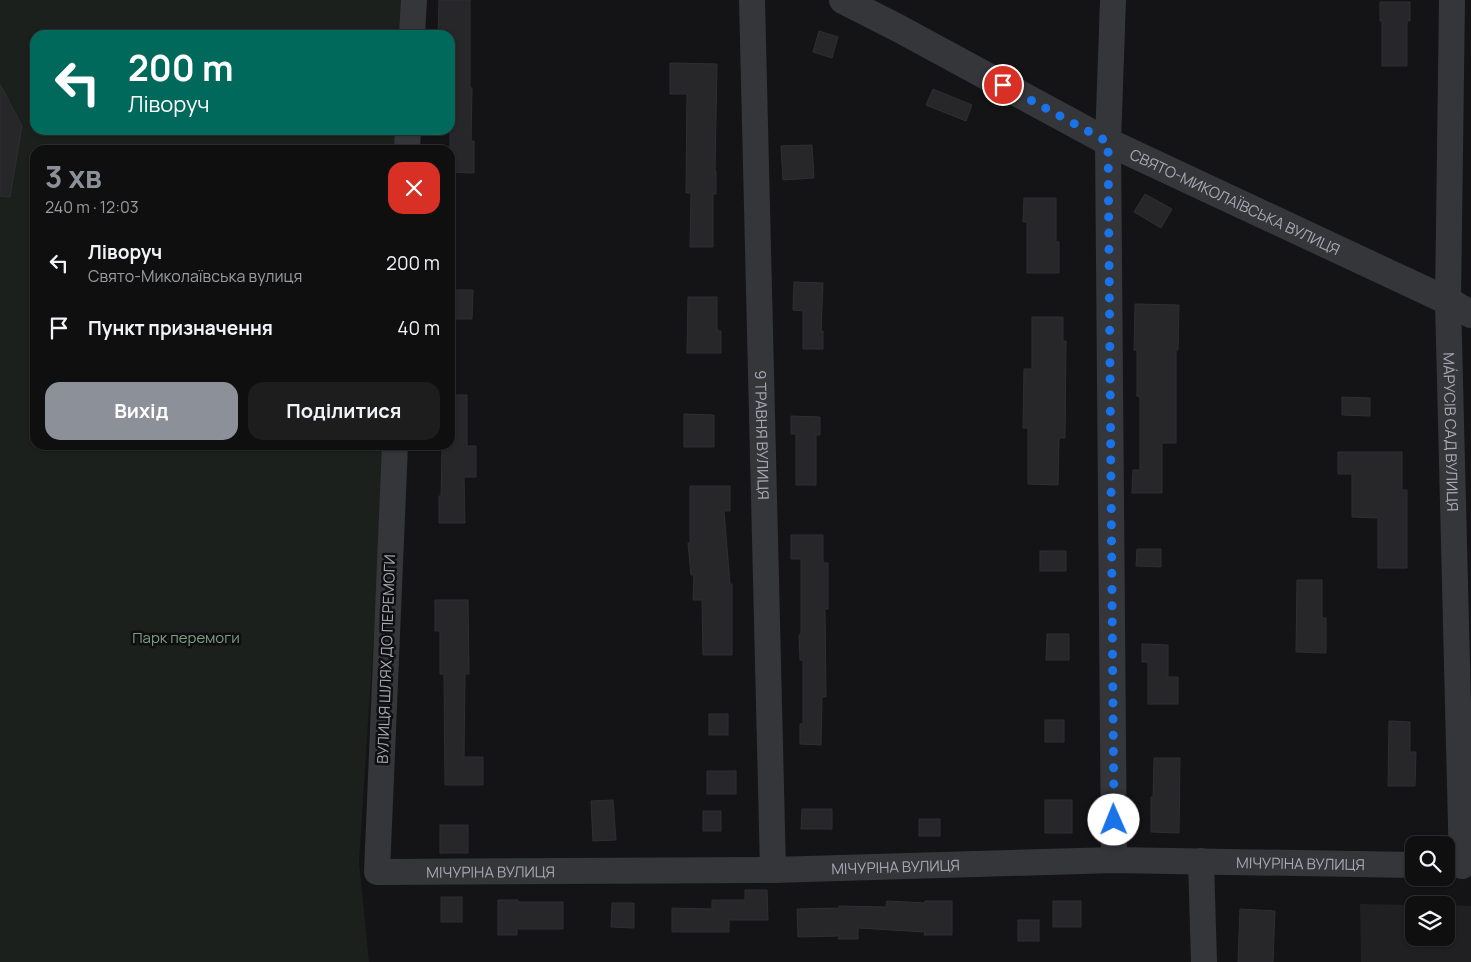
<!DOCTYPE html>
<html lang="uk">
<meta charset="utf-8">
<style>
body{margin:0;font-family:Manrope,sans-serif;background:#1d1d1e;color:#f1f3f6;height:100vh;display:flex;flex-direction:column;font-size:19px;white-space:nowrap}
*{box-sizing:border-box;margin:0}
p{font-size:16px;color:#9b9c9f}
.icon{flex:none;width:28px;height:28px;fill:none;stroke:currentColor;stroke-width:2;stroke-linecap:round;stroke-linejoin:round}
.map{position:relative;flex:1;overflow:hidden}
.sheet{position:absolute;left:30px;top:145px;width:425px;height:305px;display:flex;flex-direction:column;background:#0f0f10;border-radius:15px;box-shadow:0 1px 4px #0004,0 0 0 1px #2f2f30}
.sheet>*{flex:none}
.hud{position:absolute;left:30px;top:30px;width:425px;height:105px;border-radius:15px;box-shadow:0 1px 4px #0004,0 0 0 1px #2f2f30;background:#00695c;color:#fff;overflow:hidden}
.tools{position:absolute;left:1405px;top:836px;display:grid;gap:10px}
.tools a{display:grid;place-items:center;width:50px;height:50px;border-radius:10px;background:#0f0f10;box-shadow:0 1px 4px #0004,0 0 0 1px #2f2f30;font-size:25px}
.pin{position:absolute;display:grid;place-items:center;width:42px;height:42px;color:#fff;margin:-21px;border:2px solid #fff;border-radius:50%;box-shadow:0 1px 5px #0007}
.me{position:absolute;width:55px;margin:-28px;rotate:359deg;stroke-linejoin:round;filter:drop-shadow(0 0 4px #0008)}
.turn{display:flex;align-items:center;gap:18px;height:105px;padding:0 15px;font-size:22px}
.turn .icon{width:65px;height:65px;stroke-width:2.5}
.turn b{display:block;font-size:35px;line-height:42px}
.round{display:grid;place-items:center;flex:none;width:52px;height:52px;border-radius:15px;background:#1d1d1e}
.overview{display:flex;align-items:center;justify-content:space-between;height:85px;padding:0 15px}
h1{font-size:30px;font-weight:700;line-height:38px;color:#8c9099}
.cta{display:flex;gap:10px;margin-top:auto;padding:10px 15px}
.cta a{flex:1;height:58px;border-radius:15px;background:#8c9099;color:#fff;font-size:20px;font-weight:700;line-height:58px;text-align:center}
.cta a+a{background:#1d1d1e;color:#f1f3f6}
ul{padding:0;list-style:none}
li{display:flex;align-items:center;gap:15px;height:65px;padding:0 15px}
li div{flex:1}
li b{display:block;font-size:19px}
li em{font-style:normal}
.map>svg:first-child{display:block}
</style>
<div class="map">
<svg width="1471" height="962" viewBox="0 0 1471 962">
<rect width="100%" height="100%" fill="#141416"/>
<path fill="#202023" d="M 1360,904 L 1421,905 L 1414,905 L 1414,938 L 1446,938 L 1446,905 L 1471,906 L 1471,962 L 1361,962 Z"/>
<path fill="#1b201c" d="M 0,0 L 414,0 L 411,35 L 35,35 L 35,130 L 405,130 L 404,150 L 35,150 L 35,445 L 386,445 L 359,862 L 369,962 L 0,962 Z"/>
<g fill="#27272a" stroke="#2f2e32">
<path d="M 439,0 L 470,0 L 470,88 L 472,88 L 471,141 L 474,141 L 474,173 L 450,172 L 450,35 L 438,35 Z"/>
<path d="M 1380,2 L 1410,2 L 1410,21 L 1407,21 L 1407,66 L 1382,66 L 1382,21 L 1380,21 Z"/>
<path d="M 819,31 L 838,37 L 832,58 L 813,52 Z"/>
<path d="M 670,63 L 717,64 L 715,171 L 716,171 L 716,194 L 713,194 L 713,247 L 690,247 L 691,193 L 686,193 L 687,94 L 670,94 Z"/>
<path d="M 0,84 L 22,126 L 10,197 L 0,196 Z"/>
<path d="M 933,89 L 972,105 L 966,121 L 926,105 Z"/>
<path d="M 812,145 L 814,178 L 783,180 L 781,146 Z"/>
<path d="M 1145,194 L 1172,209 L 1161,228 L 1134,212 Z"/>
<path d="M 1024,198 L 1056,198 L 1056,242 L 1059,242 L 1059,273 L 1027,273 L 1027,222 L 1023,222 Z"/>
<path d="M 794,282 L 823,283 L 821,331 L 823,331 L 823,349 L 803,349 L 803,311 L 793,310 Z"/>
<path d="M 450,290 L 473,290 L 472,319 L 450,319 Z"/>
<path d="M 688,297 L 717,297 L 717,331 L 721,331 L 721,353 L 687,353 Z"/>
<path d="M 1135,304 L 1179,305 L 1178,350 L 1176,350 L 1176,443 L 1162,443 L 1162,493 L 1132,493 L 1133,470 L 1140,470 L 1140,397 L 1137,396 L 1137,350 L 1134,350 Z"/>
<path d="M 1032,317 L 1063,317 L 1063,341 L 1066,341 L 1065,438 L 1059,438 L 1058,485 L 1028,484 L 1028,428 L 1023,428 L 1024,369 L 1032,369 Z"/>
<path d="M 450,395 L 467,395 L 467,446 L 476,446 L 476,477 L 464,477 L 465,523 L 439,523 L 439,496 L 441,496 L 442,446 L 450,446 Z"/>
<path d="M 1342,397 L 1370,398 L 1370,416 L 1342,415 Z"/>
<path d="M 684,414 L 714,415 L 714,447 L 684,447 Z"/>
<path d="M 791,416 L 820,417 L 820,435 L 816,435 L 816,485 L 796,485 L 796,434 L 791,434 Z"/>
<path d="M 1338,452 L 1402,452 L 1402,490 L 1407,490 L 1407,568 L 1378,568 L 1378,518 L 1352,517 L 1352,474 L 1338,474 Z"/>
<path d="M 690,486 L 730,486 L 730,511 L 724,511 L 730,584 L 732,584 L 732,655 L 703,655 L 702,600 L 693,600 L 694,575 L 691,575 L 688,543 L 690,543 Z"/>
<path d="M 791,535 L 823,535 L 823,563 L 828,563 L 828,609 L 825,609 L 826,697 L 822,697 L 821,745 L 800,744 L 800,724 L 803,724 L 803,660 L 800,660 L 799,635 L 801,635 L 801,559 L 791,559 Z"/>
<path d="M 1137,549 L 1161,549 L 1161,567 L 1136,566 Z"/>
<rect x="1040" y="551" width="26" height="20"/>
<path d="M 1297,580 L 1322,580 L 1322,618 L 1326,618 L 1326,653 L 1296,652 Z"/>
<path d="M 435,600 L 468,600 L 469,674 L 465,674 L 464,757 L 483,757 L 483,785 L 445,785 L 444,674 L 440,674 L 440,631 L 435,631 Z"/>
<path d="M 1047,634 L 1069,634 L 1069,660 L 1046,660 Z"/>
<path d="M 1142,644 L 1168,645 L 1168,677 L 1178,677 L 1178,704 L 1148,704 L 1148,662 L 1142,662 Z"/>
<rect x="709" y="714" width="19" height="21"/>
<rect x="1045" y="720" width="19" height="22"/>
<path d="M 1389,721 L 1410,722 L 1410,752 L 1416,752 L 1415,786 L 1388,786 Z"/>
<path d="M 1154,758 L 1180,758 L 1179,833 L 1151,832 L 1151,797 L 1153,797 Z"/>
<rect x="707" y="771" width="29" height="23"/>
<path d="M 613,800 L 616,840 L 593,841 L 591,801 Z"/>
<rect x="1045" y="800" width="27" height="33"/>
<path d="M 802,809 L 832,809 L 832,829 L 801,829 Z"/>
<rect x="703" y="811" width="18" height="20"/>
<rect x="919" y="819" width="21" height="17"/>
<rect x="440" y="825" width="28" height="28"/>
<path d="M 745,890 L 767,890 L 768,920 L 729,920 L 729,932 L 672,932 L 672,908 L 712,909 L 712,900 L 745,900 Z"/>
<rect x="441" y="897" width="21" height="25"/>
<path d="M 498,900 L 518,900 L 518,902 L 563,902 L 563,929 L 517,929 L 517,935 L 498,935 Z"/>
<path d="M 887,901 L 925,903 L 925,901 L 952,901 L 952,935 L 924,935 L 925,932 L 858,928 L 858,939 L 838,939 L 839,936 L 798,937 L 797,909 L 839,908 L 839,906 L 886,907 Z"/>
<rect x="1053" y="901" width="28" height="26"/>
<path d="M 612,903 L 634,903 L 634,928 L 611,927 Z"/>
<path d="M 1240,909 L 1275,911 L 1273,962 L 1238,962 Z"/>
<rect x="1018" y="920" width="21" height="21"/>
</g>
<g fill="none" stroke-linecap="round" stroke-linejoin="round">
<g stroke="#35363a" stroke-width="26">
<path id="s1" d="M 752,0 L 773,870"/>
<path d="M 1113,0 L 1108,142 L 1114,860"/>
<path id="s2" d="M 1452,0 L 1448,301 L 1462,866"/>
<path d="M 412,35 L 414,0"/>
<path d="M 407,150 L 408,130"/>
<path id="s3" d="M 395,445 L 377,872 L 773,870 L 1114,860 L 1414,865"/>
<path d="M 1201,861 L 1204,962"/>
</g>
<path stroke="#35363a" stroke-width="28" id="s4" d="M 843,0 L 898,28 L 1108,142 L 1448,301 L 1471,314"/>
</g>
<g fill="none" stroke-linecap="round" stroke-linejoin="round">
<path stroke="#1a73e8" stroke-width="9" stroke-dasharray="0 16.2" d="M 1003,85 L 1108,142 L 1114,820"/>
</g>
<g text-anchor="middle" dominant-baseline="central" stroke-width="5" stroke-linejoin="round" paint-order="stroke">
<g font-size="15" fill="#a7aab5" stroke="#0f0f11">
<text stroke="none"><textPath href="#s4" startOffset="441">СВЯТО-МИКОЛАЇВСЬКА ВУЛИЦЯ</textPath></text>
<text stroke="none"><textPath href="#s2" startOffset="432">МÁРУСІВ САД ВУЛИЦЯ</textPath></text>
<text stroke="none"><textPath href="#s1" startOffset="435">9 ТРАВНЯ ВУЛИЦЯ</textPath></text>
<text transform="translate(386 659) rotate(-88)">ВУЛИЦЯ ШЛЯХ ДО ПЕРЕМОГИ</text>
<text stroke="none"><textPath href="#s3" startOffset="1351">МІЧУРІНА ВУЛИЦЯ</textPath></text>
<text stroke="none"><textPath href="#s3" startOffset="946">МІЧУРІНА ВУЛИЦЯ</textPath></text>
<text stroke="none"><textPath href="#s3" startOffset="541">МІЧУРІНА ВУЛИЦЯ</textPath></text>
</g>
<g font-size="15" fill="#7f9e83" stroke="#0f0f11">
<text x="186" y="637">Парк перемоги</text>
</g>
</g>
</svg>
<div class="tools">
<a><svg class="icon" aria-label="search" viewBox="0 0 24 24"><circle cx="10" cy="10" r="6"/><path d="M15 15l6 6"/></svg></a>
<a><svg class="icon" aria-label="layers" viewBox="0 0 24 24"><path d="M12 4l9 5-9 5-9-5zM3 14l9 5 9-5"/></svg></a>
</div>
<div class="pin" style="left:1003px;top:85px;background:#d93025"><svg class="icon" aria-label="arrive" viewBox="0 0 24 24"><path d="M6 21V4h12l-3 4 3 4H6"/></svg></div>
<svg class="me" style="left:1114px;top:820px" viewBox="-20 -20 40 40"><circle r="19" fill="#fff"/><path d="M0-13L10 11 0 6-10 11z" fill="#1a73e8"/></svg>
<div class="hud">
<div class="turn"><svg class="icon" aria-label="left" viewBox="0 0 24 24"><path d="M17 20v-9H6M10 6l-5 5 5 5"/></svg><div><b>200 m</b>Ліворуч</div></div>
</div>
<section class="sheet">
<div class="overview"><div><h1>3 хв</h1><p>240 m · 12:03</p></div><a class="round" style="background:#d93025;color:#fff"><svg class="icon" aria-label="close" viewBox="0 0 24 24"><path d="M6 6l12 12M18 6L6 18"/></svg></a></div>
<ul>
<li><svg class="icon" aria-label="left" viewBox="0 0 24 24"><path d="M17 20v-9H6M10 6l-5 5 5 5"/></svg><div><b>Ліворуч</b><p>Свято-Миколаївська вулиця</p></div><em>200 m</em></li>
<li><svg class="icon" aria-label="arrive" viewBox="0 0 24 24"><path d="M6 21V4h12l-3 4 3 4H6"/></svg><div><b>Пункт призначення</b></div><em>40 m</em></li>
</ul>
<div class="cta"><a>Вихід</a><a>Поділитися</a></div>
</section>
</div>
